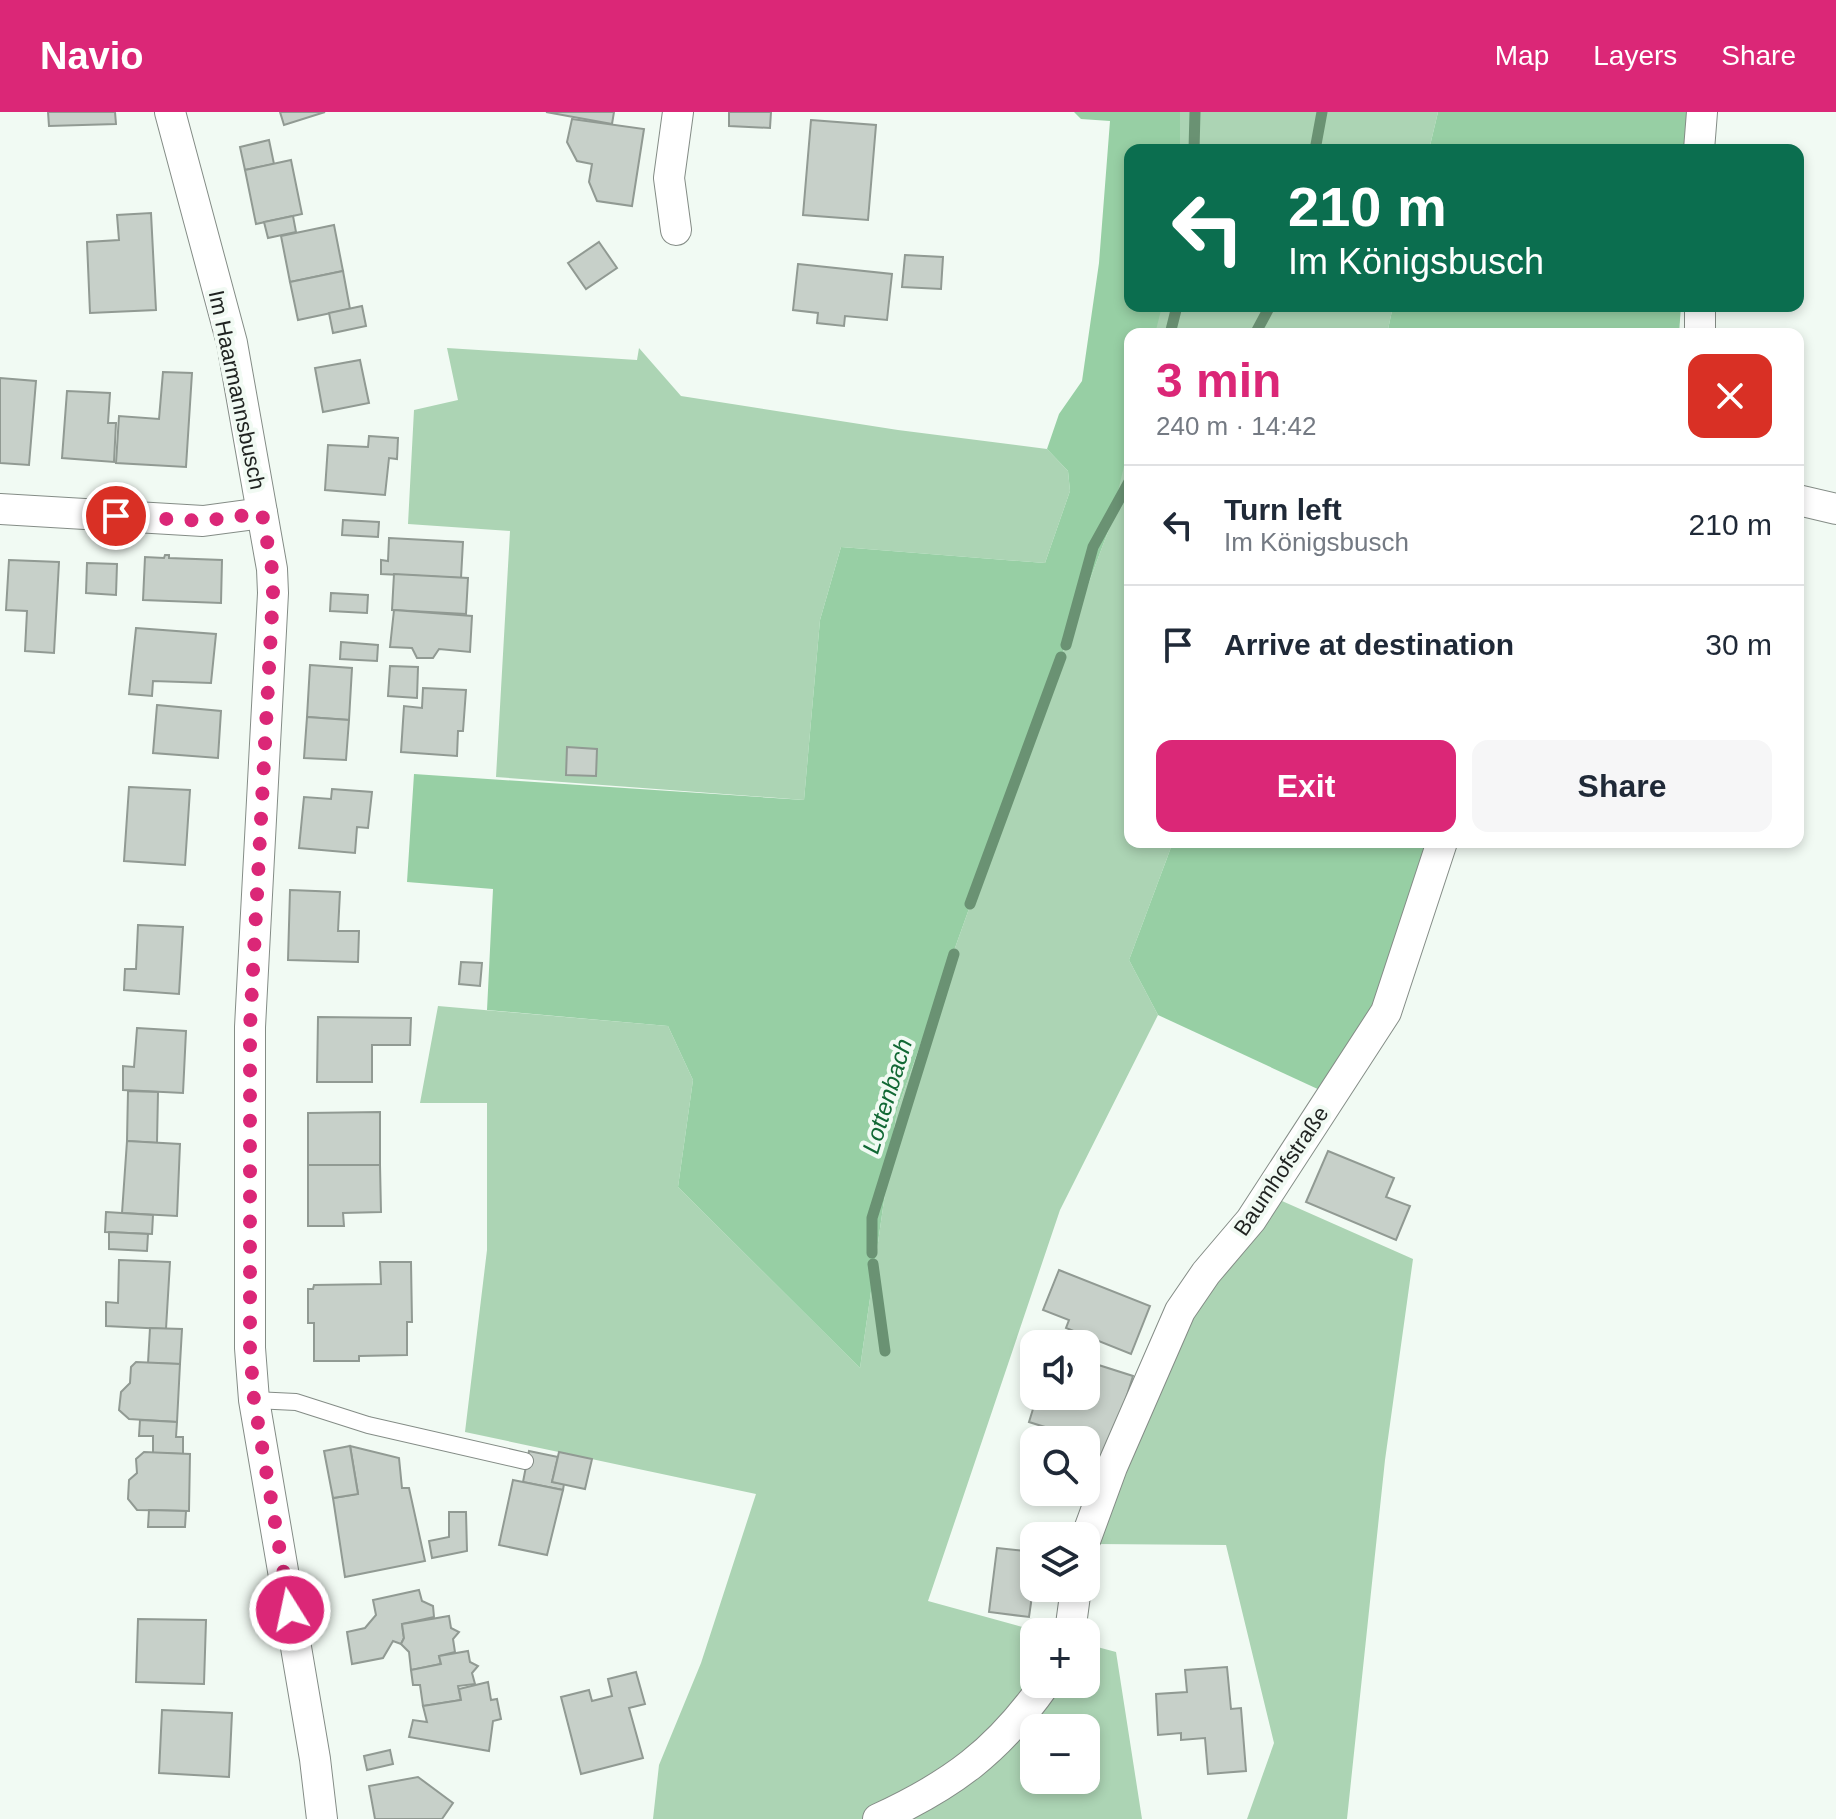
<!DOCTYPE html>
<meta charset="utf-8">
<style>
body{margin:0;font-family:Helvetica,sans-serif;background:#f6f6f7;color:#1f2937;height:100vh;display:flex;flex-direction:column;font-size:30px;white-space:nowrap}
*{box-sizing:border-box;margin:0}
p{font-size:26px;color:#747a83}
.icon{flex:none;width:44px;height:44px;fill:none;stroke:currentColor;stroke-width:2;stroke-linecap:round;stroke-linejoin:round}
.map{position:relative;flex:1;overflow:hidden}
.side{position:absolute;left:1124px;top:216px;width:680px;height:520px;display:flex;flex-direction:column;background:#fff;border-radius:16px;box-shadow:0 4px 12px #0003}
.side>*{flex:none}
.guide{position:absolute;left:1124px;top:32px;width:680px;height:168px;border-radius:16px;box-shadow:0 4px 12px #0003;background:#0b6e4f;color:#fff;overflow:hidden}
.buttons{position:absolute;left:1020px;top:1218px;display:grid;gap:16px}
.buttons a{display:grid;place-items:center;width:80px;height:80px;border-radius:16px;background:#fff;box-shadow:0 4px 12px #0003;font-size:40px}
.pin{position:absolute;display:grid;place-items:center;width:68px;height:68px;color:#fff;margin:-34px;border:4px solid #fff;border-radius:50%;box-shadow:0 2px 8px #0007}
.me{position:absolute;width:88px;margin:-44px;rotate:350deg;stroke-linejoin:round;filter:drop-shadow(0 0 6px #0008)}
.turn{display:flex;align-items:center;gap:28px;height:168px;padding:0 32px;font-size:36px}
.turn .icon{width:104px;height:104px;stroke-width:2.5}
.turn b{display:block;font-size:56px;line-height:68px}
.round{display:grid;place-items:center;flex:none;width:84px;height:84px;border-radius:16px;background:#f6f6f7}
.summary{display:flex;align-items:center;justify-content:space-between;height:136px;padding:0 32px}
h1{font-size:48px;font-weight:700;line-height:60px;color:#db2777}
.button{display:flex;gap:16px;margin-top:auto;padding:16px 32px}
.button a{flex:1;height:92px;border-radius:16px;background:#db2777;color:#fff;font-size:32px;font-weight:700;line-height:92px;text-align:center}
.button a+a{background:#f6f6f7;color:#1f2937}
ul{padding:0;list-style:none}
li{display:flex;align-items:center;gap:24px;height:120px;padding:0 32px;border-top:2px solid #e0e1e3}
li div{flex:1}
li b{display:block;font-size:30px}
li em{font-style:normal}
header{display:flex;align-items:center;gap:48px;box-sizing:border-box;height:112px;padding:0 40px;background:#db2777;color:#fff}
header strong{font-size:38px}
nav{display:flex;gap:44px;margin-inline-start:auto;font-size:28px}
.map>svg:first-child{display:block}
</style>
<header>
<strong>Navio</strong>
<nav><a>Map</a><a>Layers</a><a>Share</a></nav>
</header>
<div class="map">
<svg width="1836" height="1707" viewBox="0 0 1836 1707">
<rect width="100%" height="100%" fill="#f1faf3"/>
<g fill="#acd4b4" fill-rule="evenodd">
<path d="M 1180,0 L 1438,0 L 1429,38 L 1176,38 Z"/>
<path d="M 1149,194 L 1393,194 L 1387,222 L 1144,222 Z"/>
<path d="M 447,236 L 637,248 L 639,236 L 681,284 L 898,318 L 1047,337 L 1068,359 L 1070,379 L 1045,451 L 841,435 L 820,508 L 804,688 L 496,665 L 510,419 L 408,412 L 414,298 L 458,288 Z"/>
<path d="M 1130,300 L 1130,730 L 1173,730 L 1129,848 L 1158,903 L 1060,1098 L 928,1489 L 1041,1520 L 1034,1520 L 1034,1572 L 1086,1572 L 1086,1532 L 1116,1540 L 1142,1707 L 653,1707 L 659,1653 L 701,1551 L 756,1382 L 465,1320 L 487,1138 L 487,991 L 420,991 L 438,894 L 668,914 L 693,968 L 678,1075 L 860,1256 L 897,998 L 1024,643 L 1109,417 ZM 1034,1616 L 1086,1616 L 1086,1668 L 1034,1668 Z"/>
<path d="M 1273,1085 L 1413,1147 L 1385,1348 L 1347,1707 L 1247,1707 L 1274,1631 L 1226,1433 L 1095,1432 L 1205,1173 Z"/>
</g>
<g fill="#97cfa4">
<path d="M 1074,0 L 1180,0 L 1180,38 L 1130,38 L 1130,194 L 1162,194 L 1155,222 L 1130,222 L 1130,329 L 1109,417 L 1024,643 L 897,998 L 860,1256 L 678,1075 L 693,968 L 668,914 L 487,898 L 493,777 L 407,770 L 414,662 L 804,688 L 820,508 L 841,435 L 1045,451 L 1070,379 L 1068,359 L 1047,337 L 1059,302 L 1082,269 L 1099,151 L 1110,9 L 1081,7 Z"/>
<path d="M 1438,0 L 1694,0 L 1691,38 L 1429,38 Z"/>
<path d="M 1393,194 L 1681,194 L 1679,222 L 1387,222 Z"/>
<path d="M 1173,730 L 1432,730 L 1384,882 L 1322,979 L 1158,903 L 1129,848 Z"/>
</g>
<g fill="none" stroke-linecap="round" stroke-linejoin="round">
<g stroke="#6a9273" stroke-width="11">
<path d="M 1194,38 L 1195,0"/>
<path d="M 1315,38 L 1322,0"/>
<path d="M 1170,222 L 1177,194"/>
<path d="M 1255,222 L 1270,194"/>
<path d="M 1066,533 L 1093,435 L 1130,368"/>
<path d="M 970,792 L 1061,545"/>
<path d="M 872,1141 L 872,1106 L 954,842"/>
<path d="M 873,1152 L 885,1239"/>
</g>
</g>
<g fill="#c7d0c9" stroke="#919a93" stroke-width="2">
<path d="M 48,0 L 115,0 L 116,12 L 49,14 Z"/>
<path d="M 280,0 L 325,0 L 284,13 Z"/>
<path d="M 546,0 L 614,0 L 612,12 Z"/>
<path d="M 729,0 L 771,0 L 770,16 L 729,14 Z"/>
<path d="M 572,7 L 644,17 L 632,94 L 597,89 L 589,70 L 592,52 L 577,49 L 567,30 Z"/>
<path d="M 811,8 L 876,13 L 868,108 L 803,103 Z"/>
<path d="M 269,28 L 274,52 L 245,58 L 240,35 Z"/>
<path d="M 291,48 L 302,102 L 256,112 L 245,58 Z"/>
<path d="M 151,101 L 156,198 L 90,201 L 87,130 L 119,128 L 117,103 Z"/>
<path d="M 293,104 L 296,120 L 268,126 L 264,110 Z"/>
<path d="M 334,113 L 343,159 L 290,170 L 281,124 Z"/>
<path d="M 599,130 L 617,156 L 586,177 L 568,151 Z"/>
<path d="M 905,143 L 943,145 L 941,177 L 902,175 Z"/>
<path d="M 798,152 L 892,162 L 887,208 L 845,204 L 844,214 L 817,211 L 818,201 L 793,198 Z"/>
<path d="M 343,159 L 350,197 L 298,208 L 290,170 Z"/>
<path d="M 362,194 L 366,214 L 333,221 L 329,201 Z"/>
<path d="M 360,248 L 369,291 L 323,300 L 315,256 Z"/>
<path d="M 163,260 L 192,261 L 186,355 L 116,351 L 119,304 L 159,307 Z"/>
<path d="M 0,266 L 36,269 L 29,353 L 0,351 Z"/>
<path d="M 67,279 L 110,281 L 108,311 L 116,311 L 114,350 L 62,346 Z"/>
<path d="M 369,324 L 398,326 L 397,347 L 389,346 L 385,383 L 325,378 L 328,333 L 368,335 Z"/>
<path d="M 343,408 L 379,410 L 378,425 L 342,423 Z"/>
<path d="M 389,426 L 463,430 L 461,466 L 381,462 L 381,448 L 388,449 Z"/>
<path d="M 165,443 L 169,443 L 169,446 L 222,448 L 221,491 L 143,488 L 145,445 L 164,446 Z"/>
<path d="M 9,448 L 59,450 L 54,541 L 25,539 L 27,499 L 6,498 Z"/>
<path d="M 87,451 L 117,452 L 116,483 L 86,481 Z"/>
<path d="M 394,462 L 468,466 L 466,502 L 392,498 Z"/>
<path d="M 331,481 L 368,483 L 367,501 L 330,499 Z"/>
<path d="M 394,498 L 472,504 L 470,540 L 439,537 L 433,546 L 417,546 L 412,536 L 390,535 Z"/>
<path d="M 136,516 L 216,522 L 211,571 L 153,569 L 152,584 L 129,582 Z"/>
<path d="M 341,530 L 378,533 L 377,549 L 340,547 Z"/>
<path d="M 310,553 L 352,556 L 349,608 L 307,605 Z"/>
<path d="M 390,554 L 418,555 L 417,586 L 388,584 Z"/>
<path d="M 423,576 L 466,578 L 463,619 L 458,619 L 457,644 L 401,640 L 404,594 L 422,596 Z"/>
<path d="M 157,593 L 221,599 L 218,646 L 153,641 Z"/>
<path d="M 307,605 L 349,608 L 346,648 L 304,646 Z"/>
<path d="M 567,635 L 597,637 L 596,664 L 566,663 Z"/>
<path d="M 129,675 L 190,678 L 185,753 L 124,749 Z"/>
<path d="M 332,677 L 372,680 L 368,716 L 357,715 L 355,741 L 299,736 L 304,685 L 331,687 Z"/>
<path d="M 290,778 L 340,780 L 338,819 L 359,819 L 358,850 L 288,848 Z"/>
<path d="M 138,813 L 183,815 L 179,882 L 124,878 L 125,857 L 136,857 Z"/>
<path d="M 461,850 L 482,851 L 480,874 L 459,872 Z"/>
<path d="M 318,905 L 411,906 L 410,933 L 372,933 L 372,970 L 317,970 Z"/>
<path d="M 137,916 L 186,919 L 183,981 L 123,978 L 123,954 L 134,955 Z"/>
<path d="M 128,979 L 158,980 L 157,1031 L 127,1029 Z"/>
<path d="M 380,1000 L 380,1053 L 308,1053 L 308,1001 Z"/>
<path d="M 127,1029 L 180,1032 L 177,1104 L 122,1101 Z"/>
<path d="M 1328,1039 L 1394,1066 L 1386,1085 L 1410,1094 L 1396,1128 L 1306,1090 Z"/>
<path d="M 308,1053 L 380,1053 L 381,1100 L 343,1101 L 344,1114 L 308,1114 Z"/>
<path d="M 106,1100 L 153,1103 L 152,1122 L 105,1120 Z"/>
<path d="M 109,1120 L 148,1122 L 147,1139 L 109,1137 Z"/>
<path d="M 119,1148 L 170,1150 L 166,1217 L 106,1214 L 106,1190 L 118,1191 Z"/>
<path d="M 380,1150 L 411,1150 L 412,1210 L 407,1210 L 407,1243 L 359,1244 L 359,1249 L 314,1249 L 314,1211 L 308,1211 L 308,1177 L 313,1177 L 314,1173 L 381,1172 Z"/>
<path d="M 1059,1158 L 1150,1194 L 1131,1242 L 1066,1216 L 1069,1208 L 1043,1198 Z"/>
<path d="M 150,1216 L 182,1217 L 180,1252 L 148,1251 Z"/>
<path d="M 1086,1249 L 1133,1264 L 1102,1364 L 1086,1359 L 1086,1328 L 1044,1328 L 1048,1316 L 1029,1310 L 1037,1284 L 1066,1291 L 1069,1284 L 1086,1284 Z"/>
<path d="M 136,1250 L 180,1252 L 177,1310 L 129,1307 L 119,1298 L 121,1280 L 130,1271 L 131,1255 Z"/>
<path d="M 140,1308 L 177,1310 L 176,1325 L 183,1325 L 183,1342 L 153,1341 L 153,1324 L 139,1324 Z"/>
<path d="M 350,1334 L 399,1346 L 402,1376 L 409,1376 L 425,1449 L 345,1465 L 333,1386 L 358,1382 Z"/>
<path d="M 350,1334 L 358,1382 L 333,1386 L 324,1339 Z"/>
<path d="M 529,1339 L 558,1345 L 552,1370 L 564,1372 L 563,1378 L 523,1370 Z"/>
<path d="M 144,1340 L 190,1342 L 189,1399 L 137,1398 L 128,1387 L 129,1368 L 137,1361 L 136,1347 Z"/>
<path d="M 559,1340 L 592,1347 L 585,1377 L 552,1370 Z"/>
<path d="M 513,1368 L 563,1378 L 547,1443 L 499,1433 Z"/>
<path d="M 149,1398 L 186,1399 L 185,1415 L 148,1415 Z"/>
<path d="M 449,1400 L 466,1400 L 467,1439 L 432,1446 L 429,1429 L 449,1425 Z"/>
<path d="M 1046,1411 L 1070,1414 L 1069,1424 L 1044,1424 Z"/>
<path d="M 997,1436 L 1034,1440 L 1034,1470 L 1029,1505 L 989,1500 Z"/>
<path d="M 419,1478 L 422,1489 L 433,1494 L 434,1505 L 402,1512 L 404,1526 L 401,1532 L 393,1529 L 383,1546 L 352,1552 L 347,1520 L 365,1516 L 376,1503 L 373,1488 Z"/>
<path d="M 449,1504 L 451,1516 L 459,1520 L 453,1527 L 455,1540 L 439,1544 L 441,1552 L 411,1558 L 409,1540 L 401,1532 L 404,1526 L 402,1512 Z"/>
<path d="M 138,1507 L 206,1508 L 204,1572 L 136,1570 Z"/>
<path d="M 468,1539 L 470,1550 L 478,1554 L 472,1561 L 475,1572 L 458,1574 L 461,1588 L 423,1594 L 420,1573 L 413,1573 L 411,1558 L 441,1552 L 439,1544 Z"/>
<path d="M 1227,1555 L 1231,1597 L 1241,1596 L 1246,1659 L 1208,1662 L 1205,1626 L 1181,1628 L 1181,1621 L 1158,1623 L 1156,1582 L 1187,1580 L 1185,1558 Z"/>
<path d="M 636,1560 L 645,1592 L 629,1596 L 643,1646 L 581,1662 L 561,1585 L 589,1578 L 592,1589 L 612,1584 L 608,1567 Z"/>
<path d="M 488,1570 L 491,1588 L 497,1587 L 501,1607 L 493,1609 L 489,1639 L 409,1625 L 413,1608 L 427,1610 L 423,1594 L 461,1588 L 459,1577 Z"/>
<path d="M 162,1598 L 232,1601 L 229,1665 L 159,1661 Z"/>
<path d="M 390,1638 L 393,1652 L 367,1658 L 364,1644 Z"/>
<path d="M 418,1665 L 453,1691 L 442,1707 L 375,1707 L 369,1674 Z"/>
</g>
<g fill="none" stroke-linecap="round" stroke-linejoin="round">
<defs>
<path id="lane" d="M 254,1288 L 296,1290 L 368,1313 L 525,1349"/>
<g id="street">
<path d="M 170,0 L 232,231 L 272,457 L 273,481 L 250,915 L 250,1236 L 254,1288 L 315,1647 L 322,1707"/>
<path d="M 1699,38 L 1702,0"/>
<path d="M 676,118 L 669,66 L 678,0"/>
<path d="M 1700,194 L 1700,222"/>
<path d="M 1798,388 L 1836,397"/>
<path d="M 0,397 L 203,409 L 262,401"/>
<path d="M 1086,1426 L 1112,1355 L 1180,1199 L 1206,1161 L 1251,1108 L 1386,900 L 1442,730"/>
<path d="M 1070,1520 L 1076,1476"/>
<path d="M 878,1707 C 952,1673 998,1639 1045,1572"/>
</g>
</defs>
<use href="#lane" stroke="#848c86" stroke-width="18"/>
<use href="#street" stroke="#848c86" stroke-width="32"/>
<use href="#lane" stroke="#fff" stroke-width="16"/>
<use href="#street" stroke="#fff" stroke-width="30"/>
</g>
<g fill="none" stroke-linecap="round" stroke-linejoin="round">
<path stroke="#db2777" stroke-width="14" stroke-dasharray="0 25.2" d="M 116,404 L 203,409 L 262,401 L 272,457 L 273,481 L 250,915 L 250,1236 L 254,1288 L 290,1498"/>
</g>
<g text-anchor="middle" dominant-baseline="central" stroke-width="8" stroke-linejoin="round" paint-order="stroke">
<g font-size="22" fill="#1f2220" stroke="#f1faf3">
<text transform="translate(237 278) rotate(78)">Im Haarmannsbusch</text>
<text transform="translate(1281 1059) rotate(-56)">Baumhofstraße</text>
</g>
<g font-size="24" font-style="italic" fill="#116834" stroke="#f1faf3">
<text transform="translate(887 984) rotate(-73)">Lottenbach</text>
</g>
</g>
</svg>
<div class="buttons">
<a><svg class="icon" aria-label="sound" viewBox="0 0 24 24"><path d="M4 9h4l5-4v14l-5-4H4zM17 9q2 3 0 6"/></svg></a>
<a><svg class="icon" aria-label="search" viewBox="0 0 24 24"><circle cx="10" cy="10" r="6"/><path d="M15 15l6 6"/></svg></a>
<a><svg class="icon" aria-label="layers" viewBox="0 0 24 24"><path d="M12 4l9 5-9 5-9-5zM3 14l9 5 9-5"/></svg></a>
<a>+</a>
<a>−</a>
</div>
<div class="pin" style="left:116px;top:404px;background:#d93025"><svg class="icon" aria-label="arrive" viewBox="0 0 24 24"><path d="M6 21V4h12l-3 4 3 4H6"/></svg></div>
<svg class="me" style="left:290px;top:1498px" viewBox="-20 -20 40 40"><circle r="17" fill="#db2777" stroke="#fff" stroke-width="3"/><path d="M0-11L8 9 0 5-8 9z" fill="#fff"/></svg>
<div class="guide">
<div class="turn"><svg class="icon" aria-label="left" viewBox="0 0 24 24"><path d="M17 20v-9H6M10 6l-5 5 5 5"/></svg><div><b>210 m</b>Im Königsbusch</div></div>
</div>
<section class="side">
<div class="summary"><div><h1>3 min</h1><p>240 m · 14:42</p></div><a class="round" style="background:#d93025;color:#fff"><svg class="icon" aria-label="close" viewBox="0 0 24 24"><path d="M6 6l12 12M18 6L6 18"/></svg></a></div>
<ul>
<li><svg class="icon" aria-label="left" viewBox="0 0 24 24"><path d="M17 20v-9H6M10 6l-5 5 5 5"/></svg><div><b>Turn left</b><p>Im Königsbusch</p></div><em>210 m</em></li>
<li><svg class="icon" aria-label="arrive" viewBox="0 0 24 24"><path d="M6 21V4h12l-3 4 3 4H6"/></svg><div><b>Arrive at destination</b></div><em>30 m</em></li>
</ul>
<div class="button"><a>Exit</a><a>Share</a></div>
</section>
</div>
